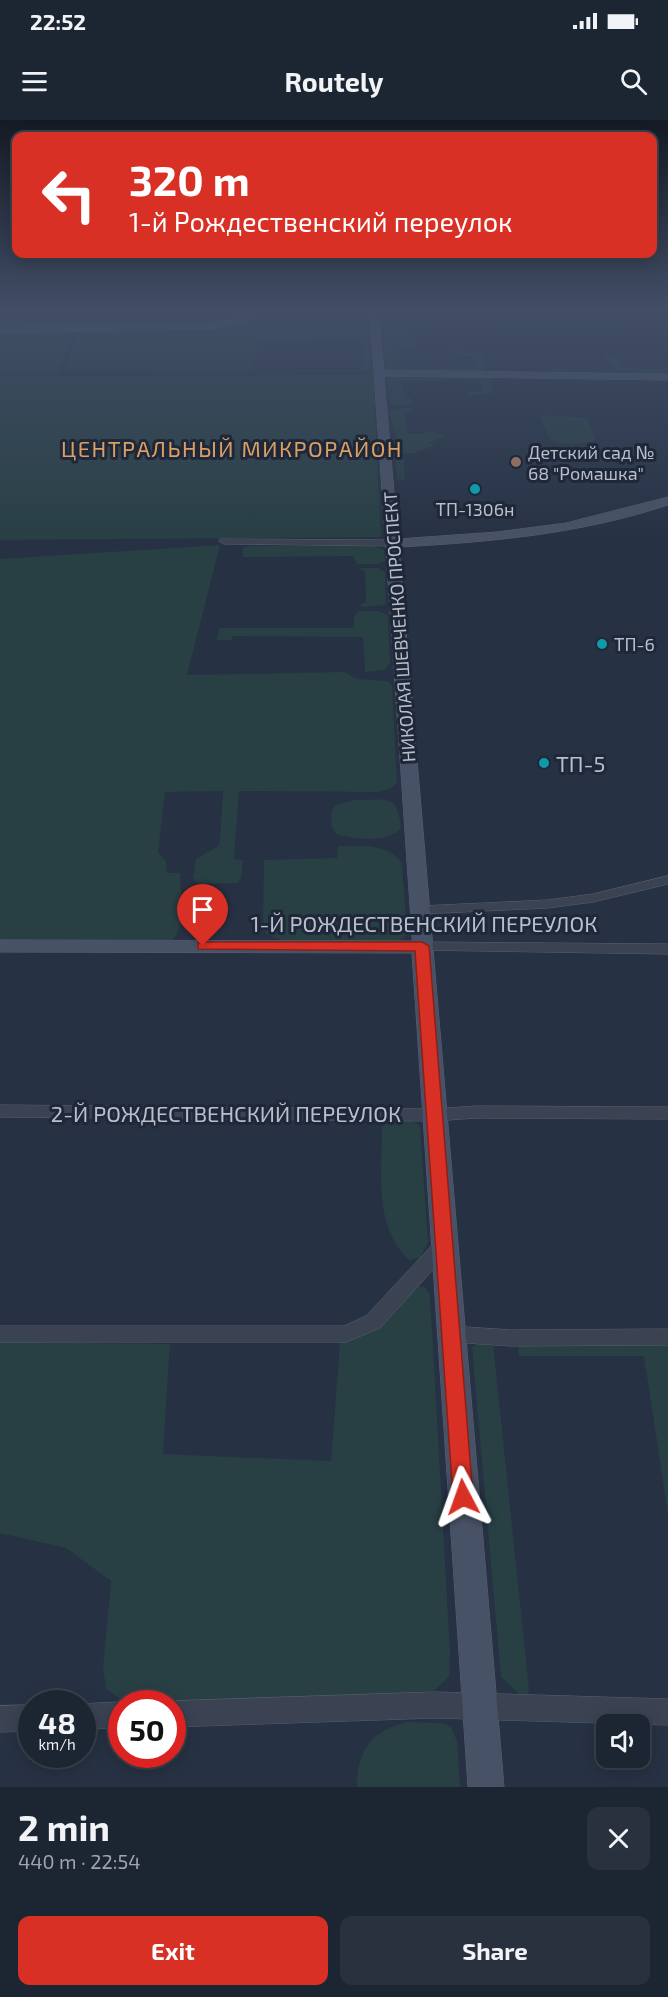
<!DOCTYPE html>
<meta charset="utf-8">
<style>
body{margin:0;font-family:"Exo 2",sans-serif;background:#29313e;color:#f1f3f6;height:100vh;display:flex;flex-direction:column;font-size:22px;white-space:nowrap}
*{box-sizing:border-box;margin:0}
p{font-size:20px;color:#a0a5ac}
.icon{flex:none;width:33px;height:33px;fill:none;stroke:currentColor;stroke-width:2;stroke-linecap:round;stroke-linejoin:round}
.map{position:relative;height:1667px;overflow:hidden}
.side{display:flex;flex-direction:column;background:#1c2532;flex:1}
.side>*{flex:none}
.banner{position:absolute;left:12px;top:12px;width:645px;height:126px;border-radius:12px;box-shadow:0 3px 15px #0003,0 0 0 2px #3a424d;background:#d93025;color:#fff;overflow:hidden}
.fabs{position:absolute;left:596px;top:1594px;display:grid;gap:12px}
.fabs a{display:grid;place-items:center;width:54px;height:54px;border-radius:12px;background:#1c2532;box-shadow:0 3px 15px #0003,0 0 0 2px #3a424d;font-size:30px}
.speed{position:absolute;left:18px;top:1570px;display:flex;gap:12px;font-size:30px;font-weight:700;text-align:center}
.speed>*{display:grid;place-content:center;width:78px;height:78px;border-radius:50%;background:#1c2532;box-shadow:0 3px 15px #0003,0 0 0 2px #3a424d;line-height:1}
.speed small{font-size:15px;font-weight:400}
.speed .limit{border:9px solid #d22;background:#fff;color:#111}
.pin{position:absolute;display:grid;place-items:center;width:51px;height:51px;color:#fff;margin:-62px -26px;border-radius:50% 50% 50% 0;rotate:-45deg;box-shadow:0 0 6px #0007}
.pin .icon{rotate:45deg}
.me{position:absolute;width:66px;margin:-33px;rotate:356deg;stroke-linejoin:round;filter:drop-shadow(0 0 4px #0008)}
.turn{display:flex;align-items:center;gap:21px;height:126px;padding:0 18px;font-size:27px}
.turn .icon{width:78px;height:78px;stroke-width:2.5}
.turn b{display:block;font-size:42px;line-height:51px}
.round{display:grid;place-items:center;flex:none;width:63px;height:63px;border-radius:12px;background:#29313e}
.headline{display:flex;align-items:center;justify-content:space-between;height:102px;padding:0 18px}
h1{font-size:36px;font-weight:700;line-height:45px}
.cta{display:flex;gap:12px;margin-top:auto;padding:12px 18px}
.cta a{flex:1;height:69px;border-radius:12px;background:#d93025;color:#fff;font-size:24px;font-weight:700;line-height:69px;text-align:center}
.cta a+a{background:#29313e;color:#f1f3f6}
.status{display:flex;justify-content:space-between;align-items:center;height:42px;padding:0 30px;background:#1c2532;direction:ltr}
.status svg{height:16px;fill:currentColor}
header{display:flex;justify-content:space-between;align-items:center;height:78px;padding:0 18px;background:#1c2532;font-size:27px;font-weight:700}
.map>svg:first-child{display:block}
</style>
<div class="status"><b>22:52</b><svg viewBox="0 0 49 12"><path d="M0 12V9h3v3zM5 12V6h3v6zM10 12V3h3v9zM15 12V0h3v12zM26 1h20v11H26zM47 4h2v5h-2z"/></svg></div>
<header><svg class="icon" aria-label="menu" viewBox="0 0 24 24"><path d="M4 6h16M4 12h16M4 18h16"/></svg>Routely<svg class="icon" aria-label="search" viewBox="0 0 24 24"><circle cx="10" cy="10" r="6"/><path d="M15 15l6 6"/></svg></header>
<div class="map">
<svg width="668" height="1667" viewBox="0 0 668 1667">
<rect width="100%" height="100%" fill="#263143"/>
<g fill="#283f44">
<path d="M 0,188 L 263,188 L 224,203 L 0,208 Z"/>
<path d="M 275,188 L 365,188 L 370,218 L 258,219 L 254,251 L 63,251 L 79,210 L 242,202 Z"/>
<path d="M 383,188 L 501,188 L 503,198 L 509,204 L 587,204 L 630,201 L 648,203 L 599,207 L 505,207 L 497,205 L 493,196 L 425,196 L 426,200 L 385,200 L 381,199 L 380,191 Z"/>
<path d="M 386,201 L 426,201 L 428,210 L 412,210 L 413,218 L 383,218 L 381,203 Z"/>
<path d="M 64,213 L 73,214 L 59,253 L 0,253 L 0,214 Z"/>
<path d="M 366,221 L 371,222 L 370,250 L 364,251 L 262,251 L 360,249 L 363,247 L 362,222 Z"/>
<path d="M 413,221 L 414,226 L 398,226 L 400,246 L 476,247 L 473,236 L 456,238 L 454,229 L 459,229 L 461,233 L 483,233 L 485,251 L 386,249 L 383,222 Z"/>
<path d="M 603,234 L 616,236 L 622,247 L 668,247 L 668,254 L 613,250 L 547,251 L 547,248 L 612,249 Z"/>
<path d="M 373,255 L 381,417 L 0,420 L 0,256 Z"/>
<path d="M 388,256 L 490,256 L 494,273 L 469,275 L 467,272 L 483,271 L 480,260 L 402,260 L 404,278 L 411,278 L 411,285 L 391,285 L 386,257 Z"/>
<path d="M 412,287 L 412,293 L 405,293 L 408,314 L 425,314 L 425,310 L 447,316 L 429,323 L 435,325 L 414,333 L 403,333 L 405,360 L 397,359 L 395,332 L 397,327 L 402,326 L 401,322 L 397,321 L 389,290 Z"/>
<path d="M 548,295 L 586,298 L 596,319 C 587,325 556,327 549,317 C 545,312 544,304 541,299 L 541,296 Z"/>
<path d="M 220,425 L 187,555 L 344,552 L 357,559 L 388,561 L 392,566 L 397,663 L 390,669 L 377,672 L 239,671 L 234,739 L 243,740 L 241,758 L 238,763 L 197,764 L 193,758 L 196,739 L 218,726 L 220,720 L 223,671 L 165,672 L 158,732 L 166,741 L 167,753 L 180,753 C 181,771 186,806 173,820 L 0,821 L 0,439 Z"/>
<path d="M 251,426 L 374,426 L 384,430 L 385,441 L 378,444 L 357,444 L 353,436 L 243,437 L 243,428 Z"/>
<path d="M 362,448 L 378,448 L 385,452 L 386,485 L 365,487 L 359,485 L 366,482 L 365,451 L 358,450 Z"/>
<path d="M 359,491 L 379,491 L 388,495 L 390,543 L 385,550 L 365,552 L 363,517 L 233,516 L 232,520 L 217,520 L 219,508 L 354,508 L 354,496 Z"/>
<path d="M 354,680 C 384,681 398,671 401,708 C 389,724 353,719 336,714 L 331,706 L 332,690 L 336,685 Z"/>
<path d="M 338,726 C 360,726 387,722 402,743 L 407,815 L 399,821 L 286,822 L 266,814 L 263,798 L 264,740 L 337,738 Z"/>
<path d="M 392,999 L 410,999 L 420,1006 L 428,1122 L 420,1138 L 409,1140 C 373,1106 382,1053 382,1007 Z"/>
<path d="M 418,1166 L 425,1167 L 430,1175 L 450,1532 L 449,1557 L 435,1570 L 412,1578 L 126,1583 L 106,1569 L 103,1547 L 111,1461 L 66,1428 L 0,1413 L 0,1222 L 170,1224 L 163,1334 L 331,1341 L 340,1222 C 385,1210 385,1191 418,1166 Z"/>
<path d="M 478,1222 L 493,1223 L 529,1570 L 527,1574 L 519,1574 L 501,1557 L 472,1228 Z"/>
<path d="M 532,1222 L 668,1225 L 668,1394 L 644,1236 L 519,1236 L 518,1227 Z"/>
<path d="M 407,1602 L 441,1603 L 451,1607 L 457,1621 L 460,1667 L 357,1667 C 357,1630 371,1611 407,1602 Z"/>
</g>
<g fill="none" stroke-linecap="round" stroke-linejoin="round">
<defs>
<g id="street">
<path d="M 221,419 L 392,420 L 397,423 L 392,426 L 224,424 L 219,421 Z"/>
<path d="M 668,756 L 668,764 L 593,782 L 548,788 L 420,794 L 413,790 L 420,786 L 548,780 L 593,774 Z"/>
<path d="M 422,822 L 668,824 L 668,834 L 417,830 L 415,827 L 417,824 Z"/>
<path d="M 0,985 L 434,989 L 476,986 L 668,987 L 668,999 L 476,998 L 434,1001 L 0,997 Z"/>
<path d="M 443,1119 L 450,1121 L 452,1126 L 450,1131 L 380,1208 L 346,1222 L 0,1222 L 0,1206 L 344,1206 L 366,1196 L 436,1121 Z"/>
<path d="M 451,1206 L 511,1210 L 668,1209 L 668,1225 L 511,1226 L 451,1222 L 444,1220 L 441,1214 L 444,1208 Z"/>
<path d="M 435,1572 L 668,1579 L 668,1605 L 435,1598 L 172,1607 L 172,1584 L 166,1584 L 172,1581 Z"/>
<path d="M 122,1582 L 126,1584 L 122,1584 L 122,1608 L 82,1609 L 82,1584 L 80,1584 Z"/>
<path d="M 32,1585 L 32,1611 L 0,1612 L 0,1586 Z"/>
</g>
<g id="secondary">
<path d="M 262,188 L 275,188 L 241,203 L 214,209 L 0,213 L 0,207 L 214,203 Z"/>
<path d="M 370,188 L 378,188 L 384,250 L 668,254 L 668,260 L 384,256 L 398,419 L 497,412 L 566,403 L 668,377 L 668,385 C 580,414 491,422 399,427 L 504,1667 L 468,1667 L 412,833 L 0,832 L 0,820 L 412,821 Z"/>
</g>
</defs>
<use href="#street" stroke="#596170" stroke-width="1"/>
<use href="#secondary" stroke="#596170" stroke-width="1"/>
<use href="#street" fill="#3b4353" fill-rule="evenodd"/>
<use href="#secondary" fill="#485266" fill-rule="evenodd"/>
</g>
<linearGradient id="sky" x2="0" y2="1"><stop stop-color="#151b25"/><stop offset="0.45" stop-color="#414e66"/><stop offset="1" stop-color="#414e66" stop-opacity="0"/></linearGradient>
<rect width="668" height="422" fill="url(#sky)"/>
<path fill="#d93025" stroke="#8d1f18" stroke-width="1.5" d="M 203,822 L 422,822 L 429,826 L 473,1377 L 470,1384 L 463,1387 L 456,1384 L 453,1377 L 415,831 L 198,829 L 198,823 Z"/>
<circle fill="#8d6e63" stroke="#1f2838" stroke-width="2" cx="516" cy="342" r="6"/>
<g fill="#0f9aa8" stroke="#1f2838" stroke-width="2">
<circle cx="475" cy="369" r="6"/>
<circle cx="602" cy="524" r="6"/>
<circle cx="544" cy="643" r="6"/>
</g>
<g text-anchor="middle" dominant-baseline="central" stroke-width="6" stroke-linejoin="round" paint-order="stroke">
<g font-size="18" fill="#b8becc" stroke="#1f2838" text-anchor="start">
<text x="528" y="332">Детский сад №<tspan x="528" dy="21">68 "Ромашка"</tspan></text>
<text x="475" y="389" text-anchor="middle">ТП-1306н</text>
<text x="614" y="524">ТП-6</text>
</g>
<g font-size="18" fill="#b8becc" stroke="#1f2838">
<text transform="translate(399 507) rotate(-94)">НИКОЛАЯ ШЕВЧЕНКО ПРОСПЕКТ</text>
</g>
<g font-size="22" letter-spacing="1.5" fill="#d99f66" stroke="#1f2838">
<text x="232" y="328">ЦЕНТРАЛЬНЫЙ МИКРОРАЙОН</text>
</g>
<g font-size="22" fill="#b8becc" stroke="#1f2838" text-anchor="start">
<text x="556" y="643">ТП-5</text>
</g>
<g font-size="22" fill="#b8becc" stroke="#1f2838">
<text x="424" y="803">1-Й РОЖДЕСТВЕНСКИЙ ПЕРЕУЛОК</text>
<text x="226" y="993">2-Й РОЖДЕСТВЕНСКИЙ ПЕРЕУЛОК</text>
</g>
</g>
</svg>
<div class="fabs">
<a><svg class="icon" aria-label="sound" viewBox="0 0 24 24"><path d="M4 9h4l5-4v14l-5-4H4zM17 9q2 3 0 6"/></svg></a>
</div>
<div class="speed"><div>48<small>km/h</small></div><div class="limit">50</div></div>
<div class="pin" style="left:203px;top:826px;background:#d93025"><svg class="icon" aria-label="arrive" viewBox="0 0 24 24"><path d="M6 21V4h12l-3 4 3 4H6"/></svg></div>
<svg class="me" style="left:463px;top:1377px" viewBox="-20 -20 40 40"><path d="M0-17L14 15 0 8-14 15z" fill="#d93025" stroke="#fff" stroke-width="4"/></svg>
<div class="banner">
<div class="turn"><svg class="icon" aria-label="left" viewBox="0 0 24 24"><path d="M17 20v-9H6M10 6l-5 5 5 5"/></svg><div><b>320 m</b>1-й Рождественский переулок</div></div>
</div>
</div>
<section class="side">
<div class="headline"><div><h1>2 min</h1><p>440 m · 22:54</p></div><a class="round"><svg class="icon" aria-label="close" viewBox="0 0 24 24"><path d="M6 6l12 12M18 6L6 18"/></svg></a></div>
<div class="cta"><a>Exit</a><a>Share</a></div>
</section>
